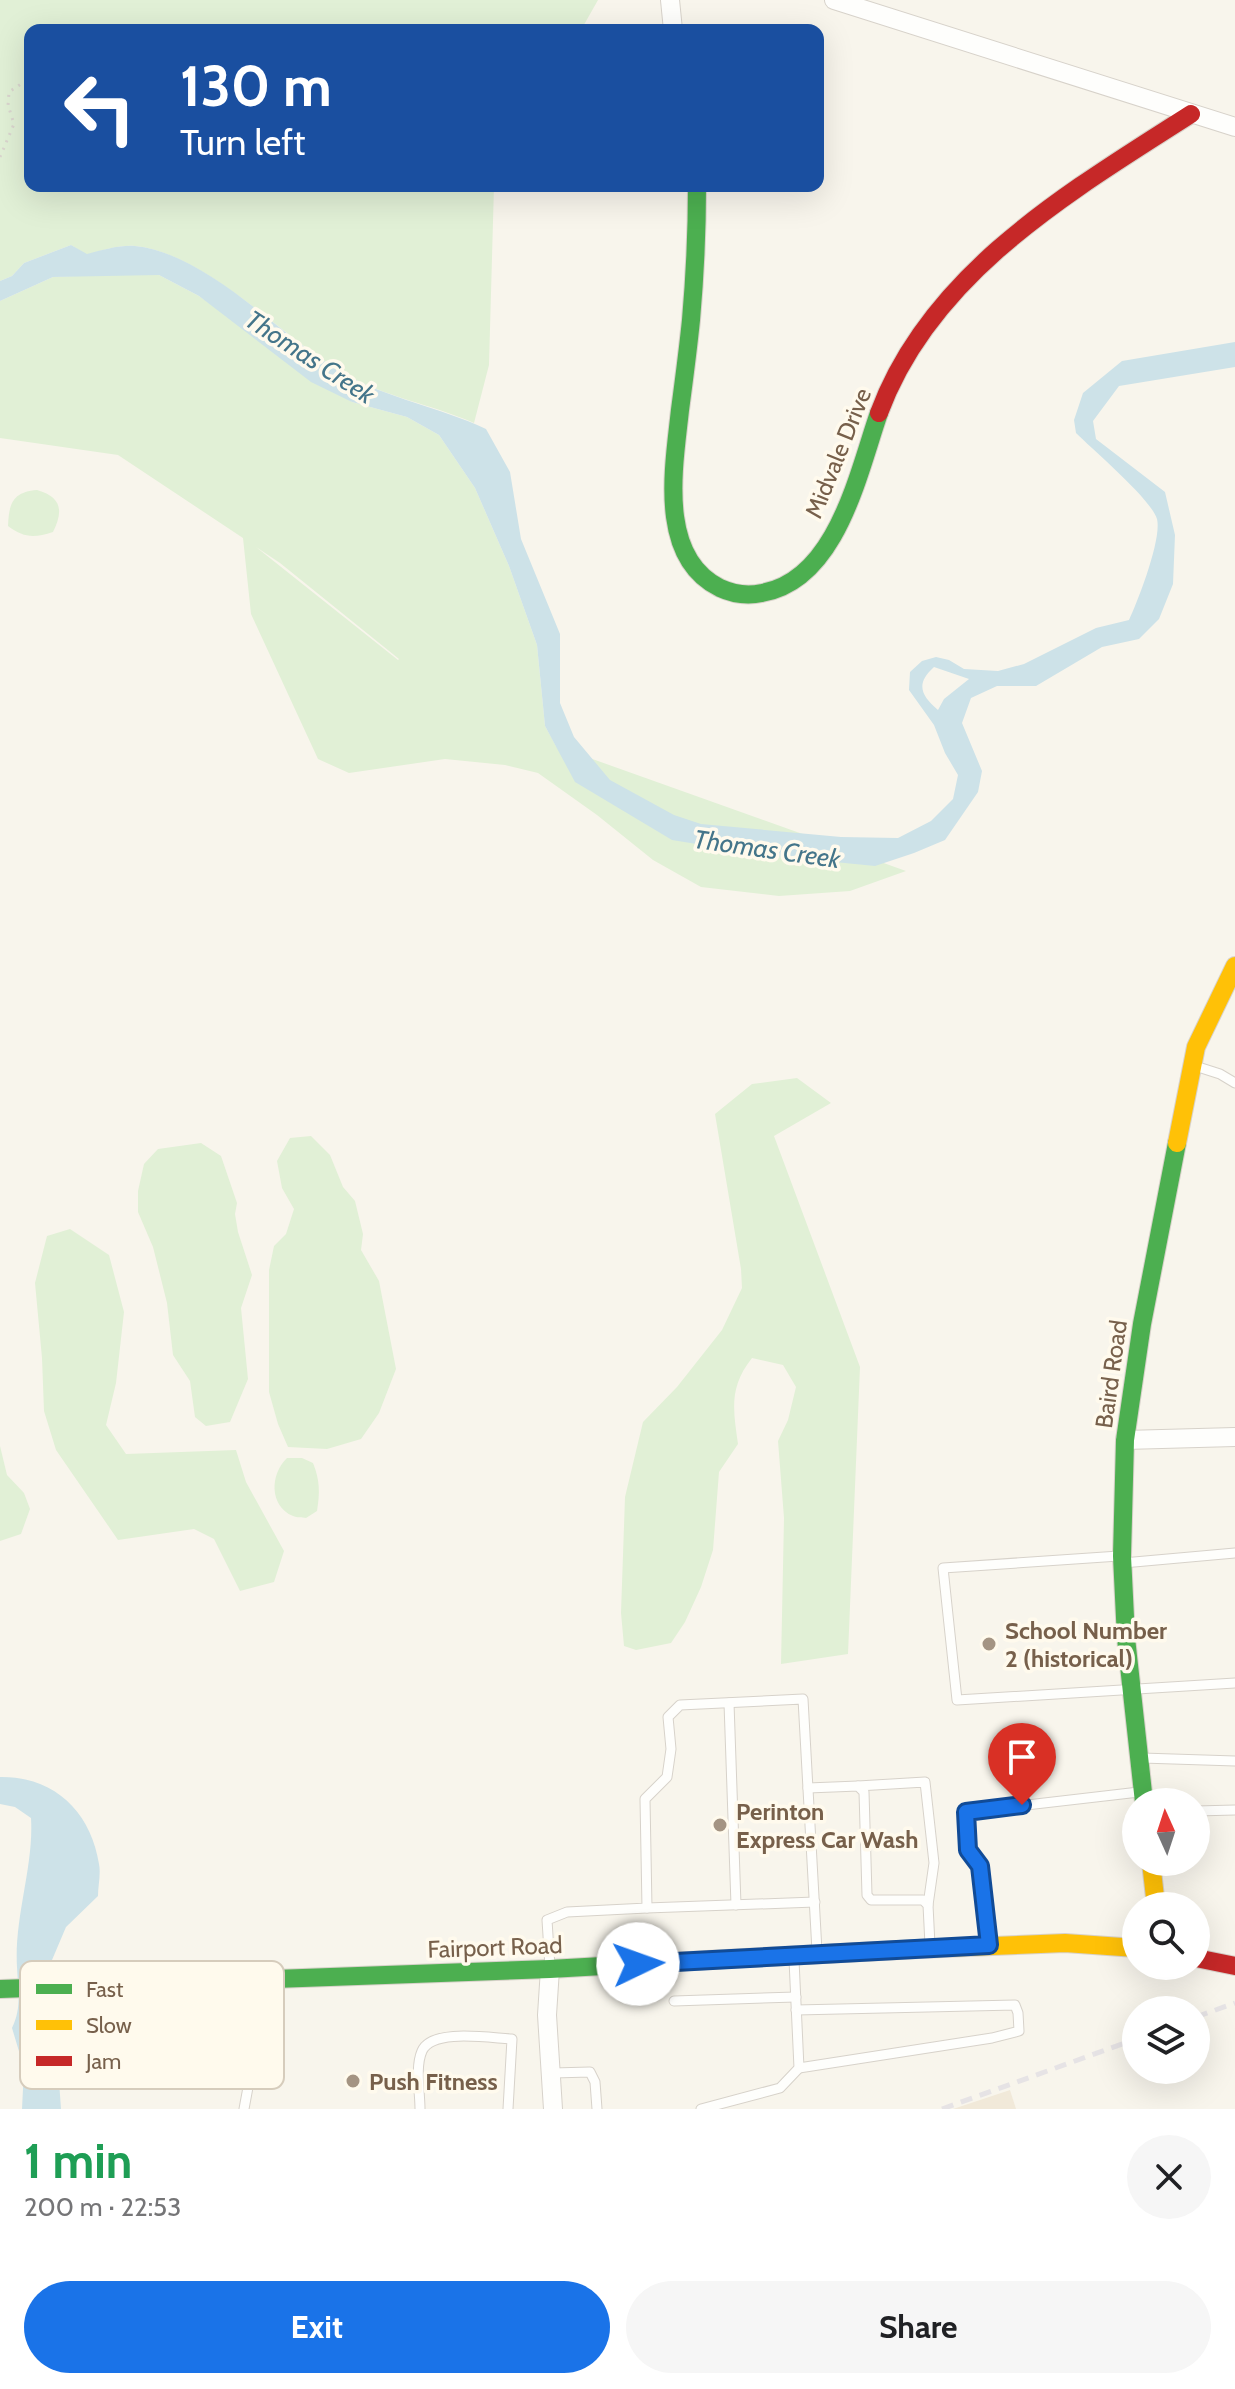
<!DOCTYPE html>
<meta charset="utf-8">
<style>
body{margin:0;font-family:Cabin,sans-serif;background:#f6f6f6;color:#202124;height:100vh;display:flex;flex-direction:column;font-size:30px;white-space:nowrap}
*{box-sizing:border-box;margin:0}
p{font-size:26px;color:#757577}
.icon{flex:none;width:44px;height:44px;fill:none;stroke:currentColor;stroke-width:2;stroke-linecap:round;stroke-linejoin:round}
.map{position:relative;height:2109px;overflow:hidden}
.side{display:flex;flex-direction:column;background:#fff;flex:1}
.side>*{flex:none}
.hud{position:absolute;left:24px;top:24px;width:800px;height:168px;border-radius:16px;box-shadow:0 8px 32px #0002;background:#1a4fa0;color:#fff;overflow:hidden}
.needle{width:52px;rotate:357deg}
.buttons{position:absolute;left:1122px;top:1788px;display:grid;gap:16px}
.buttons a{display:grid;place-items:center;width:88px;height:88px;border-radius:50%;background:#fff;box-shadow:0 8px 32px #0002;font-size:40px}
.pin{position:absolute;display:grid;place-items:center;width:68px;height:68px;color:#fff;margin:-82px -34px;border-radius:50% 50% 50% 0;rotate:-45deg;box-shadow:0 0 8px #0007}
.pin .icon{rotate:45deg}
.me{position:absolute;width:88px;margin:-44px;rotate:87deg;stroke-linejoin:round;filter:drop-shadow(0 0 6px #0008)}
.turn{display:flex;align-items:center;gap:28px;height:168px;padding:0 24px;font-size:36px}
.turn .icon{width:104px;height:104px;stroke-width:2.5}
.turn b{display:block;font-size:56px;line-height:68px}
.round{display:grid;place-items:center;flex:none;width:84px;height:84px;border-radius:42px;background:#f6f6f6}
.summary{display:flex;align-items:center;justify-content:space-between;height:136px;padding:0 24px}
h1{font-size:48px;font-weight:800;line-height:60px;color:#1e9e55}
.button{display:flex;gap:16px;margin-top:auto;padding:16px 24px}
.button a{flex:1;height:92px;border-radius:48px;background:#1a73e8;color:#fff;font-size:32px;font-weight:800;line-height:92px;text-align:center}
.button a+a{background:#f6f6f6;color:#202124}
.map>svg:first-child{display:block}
</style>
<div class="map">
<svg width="1235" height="2109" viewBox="0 0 1235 2109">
<rect width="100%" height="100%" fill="#f8f5ec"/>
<path fill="#f1e9d9" d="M 1010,2090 L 1016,2109 L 953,2109 Z"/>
<g fill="#e1f0d6" fill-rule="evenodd">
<path d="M 0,0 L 598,0 L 581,30 L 30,30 L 30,186 L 494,186 L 489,365 L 474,423 C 431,404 384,397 343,373 C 282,337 205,253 135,246 C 119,245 103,250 87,255 L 71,245 L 24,263 L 12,276 L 0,281 Z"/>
<path d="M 119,274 L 159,275 L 199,296 L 352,402 L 407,417 L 439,435 L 475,488 L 509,566 L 537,645 L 545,726 L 556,746 L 906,871 L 850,891 L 779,896 L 701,887 L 653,860 L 597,815 L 538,773 L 505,765 L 445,759 L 349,773 L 318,759 L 251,614 L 243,538 L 118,455 L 0,438 L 0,301 L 53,277 ZM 256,547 L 280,563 L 399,659 L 398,660 Z"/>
<path d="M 37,490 C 61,497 64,510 53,532 C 34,538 24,538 8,526 C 9,504 12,492 37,490 Z"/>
<path d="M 797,1078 L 831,1103 L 774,1136 L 860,1367 L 848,1654 L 781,1664 L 784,1518 L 778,1441 L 788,1420 L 796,1387 L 783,1365 L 752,1358 C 729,1387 733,1409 738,1444 L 719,1472 L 713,1550 L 701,1587 L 685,1622 L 671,1643 L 636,1650 L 624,1646 L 621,1613 L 625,1497 L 643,1422 L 677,1387 L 722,1330 L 742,1288 L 741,1269 L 715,1114 L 752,1084 Z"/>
<path d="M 311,1136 L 330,1155 L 343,1187 L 355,1201 L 363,1234 L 361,1250 L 379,1281 L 396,1369 L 379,1413 L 361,1439 L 327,1449 L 288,1447 L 278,1424 L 269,1392 L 269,1270 L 274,1246 L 286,1234 L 294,1209 L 282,1188 L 277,1161 L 290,1138 Z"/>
<path d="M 201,1143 L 221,1156 L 237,1203 L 235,1214 L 238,1232 L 252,1275 L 241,1308 L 248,1379 L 230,1422 L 206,1426 L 195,1417 L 190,1381 L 173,1355 L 167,1303 L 153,1247 L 138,1212 L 138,1191 L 144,1164 L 158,1149 Z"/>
<path d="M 70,1229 L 109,1255 L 124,1312 L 116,1383 L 106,1425 L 126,1454 L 236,1450 L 246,1482 L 284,1551 L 274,1582 L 240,1591 L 214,1539 L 194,1529 L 118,1540 L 56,1450 L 44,1411 L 42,1358 L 35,1283 L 47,1236 Z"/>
<path d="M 0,1446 L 7,1475 L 24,1493 L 30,1509 L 21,1534 L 0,1541 Z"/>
<path d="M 287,1458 L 302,1458 L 313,1463 C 320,1480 320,1493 317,1511 L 306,1518 C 302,1517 297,1518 293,1516 C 269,1506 270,1474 287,1458 Z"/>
</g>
<g fill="#cde2e8" fill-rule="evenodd">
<path d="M 71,245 L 87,254 C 103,250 119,245 135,246 C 207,253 281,337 343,373 C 388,399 440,407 486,429 L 510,472 L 521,539 L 560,634 L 560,703 L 574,737 L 610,780 L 674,815 L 701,824 L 841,837 L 898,838 L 931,821 L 953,799 L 958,775 L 945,753 L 934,725 L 909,690 L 910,672 L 922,661 L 936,657 L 949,660 L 964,669 L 998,671 L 1024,664 L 1096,628 L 1129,620 C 1138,601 1162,539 1157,519 C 1151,499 1093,450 1076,433 L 1074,420 L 1083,393 L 1122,361 L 1235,342 L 1235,367 L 1119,386 L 1093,421 L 1096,439 L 1165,492 L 1175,535 L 1173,584 L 1159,619 L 1139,639 L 1102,647 L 1036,686 L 997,686 L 971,698 L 962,723 L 982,771 L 978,792 L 945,840 L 914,853 L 875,866 L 764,855 L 672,840 L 575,782 L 545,726 L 537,645 L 509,566 L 475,488 L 439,435 L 407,417 L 352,402 L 311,382 L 199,296 L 159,275 L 53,277 L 0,301 L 0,281 L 12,276 L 24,263 ZM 934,667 L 969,679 L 944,699 L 938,710 C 920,695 916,683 934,667 Z"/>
<path d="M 0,1777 C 54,1776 91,1812 99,1864 C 101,1874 98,1886 98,1896 L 66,1927 L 52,1960 L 52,2011 L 61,2031 L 59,2081 L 61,2109 L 22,2109 L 24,2068 L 12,2028 C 22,2008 18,1989 17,1967 C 14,1917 34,1866 31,1818 L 15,1807 L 0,1804 ZM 38,2024 L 49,2036 L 47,2052 L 41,2065 L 25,2039 L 30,2025 Z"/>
</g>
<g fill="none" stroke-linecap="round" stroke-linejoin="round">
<defs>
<g id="lane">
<path d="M 1195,1066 L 1220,1074 L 1235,1083"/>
<path d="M 1119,1556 L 943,1568 L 957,1700 L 1235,1683"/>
<path d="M 1123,1563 L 1235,1553"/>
<path d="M 729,1703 L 736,1905"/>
<path d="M 1142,1758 L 1235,1761"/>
<path d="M 858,1786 L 925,1782 L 934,1863 L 928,1905"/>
<path d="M 808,1788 L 858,1786 L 864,1792 L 867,1895 L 871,1900 L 923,1900 L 928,1905 L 930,1945"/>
<path d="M 1196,1811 L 1235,1810"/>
<path d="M 647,1908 L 815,1902"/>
<path d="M 989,1943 L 980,1866 L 968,1850 L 966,1812 L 1139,1792"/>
<path d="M 550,1967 L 547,1920 L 567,1912 L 647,1908 L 645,1799 L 667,1777 L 671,1749 L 668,1717 L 680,1705 L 803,1699 L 817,1951"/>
<path d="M 674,2001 L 796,1997"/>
<path d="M 796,2010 L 1015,2005 L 1018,2013 L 1019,2031 L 992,2038 L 799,2068"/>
<path d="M 553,2073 L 590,2072 L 595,2082 L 597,2109"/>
<path d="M 244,2109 L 260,2022 L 262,1984"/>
<path d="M 420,2109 C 420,2092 415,2067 422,2051 C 432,2028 490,2038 512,2039 L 508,2109"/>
<path d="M 701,2109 L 780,2088 L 799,2068 L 794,1960"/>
</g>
<g id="street">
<path d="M 670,0 L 673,30"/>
<path d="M 834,0 L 1235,127"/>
<path d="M 1125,1440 L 1235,1437"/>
<path d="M 550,1969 L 547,2015 L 553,2109"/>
</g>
<g id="fast">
<path d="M 697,186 C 697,231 695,275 691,320 C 688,350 684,380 680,410 C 674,466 657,557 720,588 C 733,594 748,596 762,593 C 837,580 858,473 879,413"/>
<path d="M 1144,1802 L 1126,1638 L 1122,1556 L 1125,1440 L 1142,1324 L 1177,1143"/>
<path d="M 0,1989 L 550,1969 L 707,1960"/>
</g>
<g id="slow">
<path d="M 1177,1143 L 1196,1047 L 1235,966"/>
<path d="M 1151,1862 L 1156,1906"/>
<path d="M 918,1949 L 1065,1943 L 1136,1948"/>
</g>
<g id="jam">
<path d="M 879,413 C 931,272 1071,191 1191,114"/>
<path d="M 1196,1958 L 1235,1966"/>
<path d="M 707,1960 L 918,1949"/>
</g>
</defs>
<use href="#lane" stroke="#d7d2ca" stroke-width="11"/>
<use href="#street" stroke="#d7d2ca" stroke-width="20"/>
<use href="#fast" stroke="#d8d2ca" stroke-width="20"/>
<use href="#slow" stroke="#d8d2ca" stroke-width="20"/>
<use href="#jam" stroke="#d8d2ca" stroke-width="20"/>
<path stroke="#dad5ce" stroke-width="3" stroke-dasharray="2 6" stroke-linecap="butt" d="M 0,157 L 14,124 L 8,105 L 9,92 L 30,78"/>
<use href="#lane" stroke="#fefefc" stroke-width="9"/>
<use href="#street" stroke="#fefefc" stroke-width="18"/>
<use href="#fast" stroke="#4caf50" stroke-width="18"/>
<use href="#slow" stroke="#ffc107" stroke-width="18"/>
<use href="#jam" stroke="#c62828" stroke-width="18"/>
<g stroke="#e6e3e5" stroke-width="5" stroke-dasharray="12 8" stroke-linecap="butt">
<path d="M 1196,2017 L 1235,2003"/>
<path d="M 942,2109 L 1136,2039"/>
</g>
</g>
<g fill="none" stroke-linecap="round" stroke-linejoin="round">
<defs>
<path id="route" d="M 638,1964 L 989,1945 L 980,1866 L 968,1850 L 966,1812 L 1022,1805"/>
</defs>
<use href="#route" stroke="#114b97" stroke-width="20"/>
<use href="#route" stroke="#1a73e8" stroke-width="14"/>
</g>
<g fill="#a49483" stroke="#fffaed" stroke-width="3">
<circle cx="989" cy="1644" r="8"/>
<circle cx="720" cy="1825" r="8"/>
<circle cx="353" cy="2081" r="8"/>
</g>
<g text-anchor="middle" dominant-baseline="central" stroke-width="7" stroke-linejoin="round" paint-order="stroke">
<g font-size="24" fill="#77604b" stroke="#fffaed">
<text transform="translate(838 453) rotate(-68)">Midvale Drive</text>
<text transform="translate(1111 1374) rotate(-82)">Baird Road</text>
<text transform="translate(495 1947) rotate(-2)">Fairport Road</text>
</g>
<g font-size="24" font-weight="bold" fill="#77604b" stroke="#fffaed" text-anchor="start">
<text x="1005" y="1630">School Number<tspan x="1005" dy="28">2 (historical)</tspan></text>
<text x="736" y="1811">Perinton<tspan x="736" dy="28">Express Car Wash</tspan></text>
<text x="369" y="2081">Push Fitness</text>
</g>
<g font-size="26" font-style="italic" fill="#44758a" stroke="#fffaed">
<text transform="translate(310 357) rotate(33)">Thomas Creek</text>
<text transform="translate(767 849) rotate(8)">Thomas Creek</text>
</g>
</g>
<rect x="20" y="1961" width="264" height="128" rx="12" fill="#fffaed" stroke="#d6ccbc" stroke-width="2"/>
<rect x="36" y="1984" width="36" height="10" fill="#4caf50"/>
<rect x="36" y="2020" width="36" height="10" fill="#ffc107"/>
<rect x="36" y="2056" width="36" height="10" fill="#c62828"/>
<g font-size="22" fill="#77604b">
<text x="86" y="1997">Fast</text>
<text x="86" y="2033">Slow</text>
<text x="86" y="2069">Jam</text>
</g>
</svg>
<div class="buttons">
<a><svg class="needle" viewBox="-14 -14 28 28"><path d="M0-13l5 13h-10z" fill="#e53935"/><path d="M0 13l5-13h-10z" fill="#757577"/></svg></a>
<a><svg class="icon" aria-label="search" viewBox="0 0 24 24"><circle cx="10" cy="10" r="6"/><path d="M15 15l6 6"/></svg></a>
<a><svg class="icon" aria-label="layers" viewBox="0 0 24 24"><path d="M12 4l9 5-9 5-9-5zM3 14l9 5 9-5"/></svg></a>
</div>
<div class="pin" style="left:1022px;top:1805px;background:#d93025"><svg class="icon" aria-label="arrive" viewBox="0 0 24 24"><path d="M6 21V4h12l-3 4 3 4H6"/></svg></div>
<svg class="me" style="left:638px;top:1964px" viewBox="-20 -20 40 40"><circle r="19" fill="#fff"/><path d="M0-13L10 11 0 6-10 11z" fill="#1a73e8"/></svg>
<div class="hud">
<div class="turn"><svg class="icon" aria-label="left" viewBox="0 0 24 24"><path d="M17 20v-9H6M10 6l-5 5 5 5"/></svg><div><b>130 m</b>Turn left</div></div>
</div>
</div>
<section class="side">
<div class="summary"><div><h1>1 min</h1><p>200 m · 22:53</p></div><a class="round"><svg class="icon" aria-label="close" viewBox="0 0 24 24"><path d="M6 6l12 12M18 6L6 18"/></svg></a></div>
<div class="button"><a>Exit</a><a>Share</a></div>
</section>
